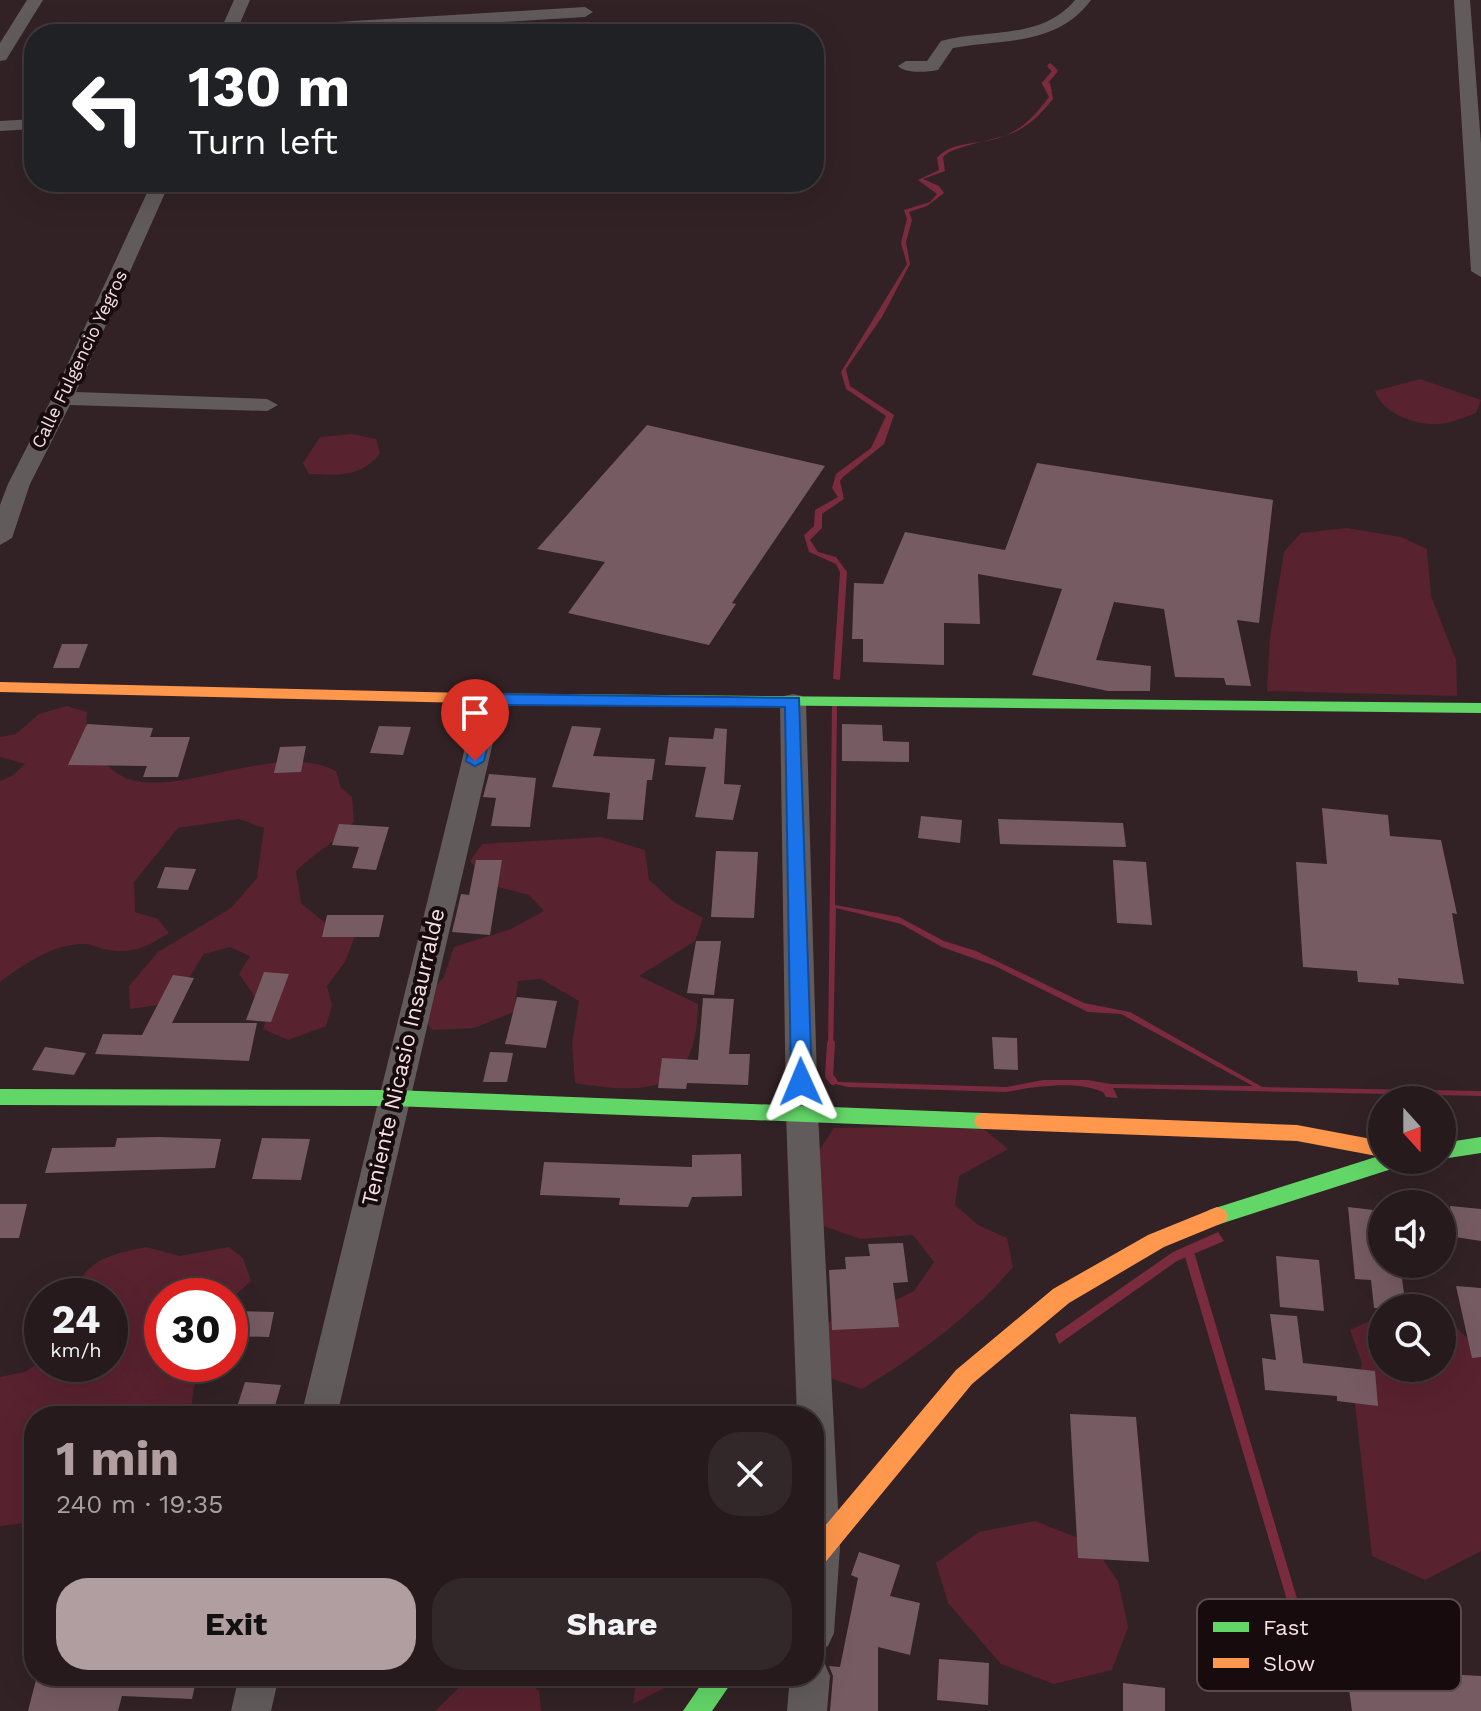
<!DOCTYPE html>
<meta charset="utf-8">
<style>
body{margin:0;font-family:"Work Sans",sans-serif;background:#322729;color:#f1f3f6;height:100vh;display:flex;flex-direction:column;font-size:30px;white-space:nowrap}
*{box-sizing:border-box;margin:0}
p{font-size:26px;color:#a4a1a3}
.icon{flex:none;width:44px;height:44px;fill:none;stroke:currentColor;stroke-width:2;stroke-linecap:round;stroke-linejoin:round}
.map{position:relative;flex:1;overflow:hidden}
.side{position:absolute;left:24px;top:1406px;width:800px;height:280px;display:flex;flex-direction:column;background:#261a1c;border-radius:32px;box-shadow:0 8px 32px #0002,0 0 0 2px #42383b}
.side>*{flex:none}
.banner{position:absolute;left:24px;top:24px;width:800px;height:168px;border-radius:32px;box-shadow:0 8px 32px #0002,0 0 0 2px #42383b;background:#202124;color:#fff;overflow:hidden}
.needle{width:52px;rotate:159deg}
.controls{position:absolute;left:1368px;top:1086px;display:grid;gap:16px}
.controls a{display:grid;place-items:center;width:88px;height:88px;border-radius:50%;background:#261a1c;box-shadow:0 8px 32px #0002,0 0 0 2px #42383b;font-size:40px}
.speed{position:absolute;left:24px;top:1278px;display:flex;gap:16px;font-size:40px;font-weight:700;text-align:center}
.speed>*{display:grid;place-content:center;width:104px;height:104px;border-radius:50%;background:#261a1c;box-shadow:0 8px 32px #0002,0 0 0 2px #42383b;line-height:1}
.speed small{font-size:20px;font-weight:400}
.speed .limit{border:12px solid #d22;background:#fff;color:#111}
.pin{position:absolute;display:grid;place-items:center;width:68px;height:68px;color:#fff;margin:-82px -34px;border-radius:50% 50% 50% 0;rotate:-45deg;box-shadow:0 0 8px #0007}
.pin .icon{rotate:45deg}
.me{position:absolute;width:88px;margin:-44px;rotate:359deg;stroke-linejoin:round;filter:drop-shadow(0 0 6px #0008)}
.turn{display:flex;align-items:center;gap:28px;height:168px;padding:0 32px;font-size:36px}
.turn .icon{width:104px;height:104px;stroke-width:2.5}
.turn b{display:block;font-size:56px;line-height:68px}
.round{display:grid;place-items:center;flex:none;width:84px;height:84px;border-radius:32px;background:#322729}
.head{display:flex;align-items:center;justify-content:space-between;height:136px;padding:0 32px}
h1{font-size:48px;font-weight:700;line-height:60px;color:#b09ea0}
.cta{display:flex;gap:16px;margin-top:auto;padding:16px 32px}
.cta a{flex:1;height:92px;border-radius:32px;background:#b09ea0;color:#111;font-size:32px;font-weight:700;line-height:92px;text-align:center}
.cta a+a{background:#322729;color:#f1f3f6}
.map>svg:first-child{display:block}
</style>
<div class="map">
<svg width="1481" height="1711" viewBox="0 0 1481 1711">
<rect width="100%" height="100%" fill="#322225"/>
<g fill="#59222f">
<path d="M 1420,379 L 1481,400 L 1476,413 C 1464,417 1451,423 1439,424 C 1416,426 1382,413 1375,391 Z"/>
<path d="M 352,434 L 376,439 L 380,453 C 361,478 338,475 309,474 L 303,463 L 320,437 Z"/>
<path d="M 1347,528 L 1401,537 L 1427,549 L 1431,596 L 1456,660 L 1457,696 L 1267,691 L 1270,637 L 1284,552 L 1301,533 Z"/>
<path d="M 67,706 L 87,712 L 85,740 C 95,753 106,766 120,775 C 169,804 275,739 336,771 L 341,788 L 352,797 L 354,821 C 337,842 315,852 296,871 L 301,903 L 324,922 L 355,936 L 345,962 L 327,986 L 332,1005 L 326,1026 L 288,1040 L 263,1029 L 271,1007 L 255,997 L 239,974 L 250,956 L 230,947 L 204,954 L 173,1003 L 130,1009 L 129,986 L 158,952 L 231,908 L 257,878 L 264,828 L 239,819 L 178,828 L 134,882 L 135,912 L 158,919 L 169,933 C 148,947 130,955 104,949 C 98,948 92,944 86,944 C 54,943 24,964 0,982 L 0,781 L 12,776 L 25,764 L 0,757 L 0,737 L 16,734 L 39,714 Z"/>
<path d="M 601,837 L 645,850 L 649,880 L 674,902 L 703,918 L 695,941 L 639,976 L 698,1004 C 697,1094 648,1095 575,1083 L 572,1044 L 579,1001 L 541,979 L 518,981 L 514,1012 L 474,1028 L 432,1030 L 417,1007 L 444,977 L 454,947 L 511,929 L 544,911 L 529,895 L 491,885 L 470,861 L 482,844 Z"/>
<path d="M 980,1126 L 1008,1149 L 959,1176 L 955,1205 L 978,1225 L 1007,1238 L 1013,1267 C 969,1318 919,1354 862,1389 L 821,1375 L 828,1323 L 854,1308 L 884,1306 L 914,1291 L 934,1262 L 913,1235 L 861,1239 L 820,1225 L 817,1154 L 834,1128 Z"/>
<path d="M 146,1247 L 180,1256 L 229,1247 L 243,1258 L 251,1281 L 230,1300 L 230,1296 L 162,1296 L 162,1364 L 206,1364 L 194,1386 L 190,1416 L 34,1416 L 34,1522 L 0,1526 L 0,1377 L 25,1372 L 42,1361 L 110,1364 L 110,1296 L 71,1296 C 87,1259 109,1255 146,1247 Z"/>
<path d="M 1382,1315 L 1382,1368 L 1442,1368 L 1442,1324 L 1457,1328 L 1481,1352 L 1481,1551 L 1425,1580 L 1372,1556 L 1355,1404 L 1362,1363 L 1350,1330 Z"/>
<path d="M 1035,1521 L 1091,1543 L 1118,1581 L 1128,1627 L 1112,1670 L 1054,1684 L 1001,1664 L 948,1603 L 936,1563 L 979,1532 Z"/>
<path d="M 471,1676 L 520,1676 L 539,1691 L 541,1711 L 435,1711 Z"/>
<path d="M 637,1676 L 688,1676 L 633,1704 Z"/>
</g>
<g fill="#7a2b3e">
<path d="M 1041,82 L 1050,83 L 1053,99 C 1016,146 997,132 949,152 L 943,157 L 945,171 L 923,179 L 939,186 L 944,193 L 927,206 L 909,212 L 912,220 L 906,242 L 910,264 L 882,317 L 846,369 L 850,386 L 894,415 L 884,444 L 843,477 L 840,481 L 844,499 L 822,514 L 822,528 L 810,540 L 818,552 L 836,557 L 847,572 L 840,680 L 833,679 L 840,572 L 836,564 L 809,552 L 804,535 L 814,526 L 815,510 L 838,497 L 832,488 L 836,474 L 871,448 L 886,416 L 846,389 L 841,372 L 907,264 L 901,243 L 907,219 L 904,210 L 930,202 L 937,194 L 918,180 L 939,170 L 937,158 C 950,142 977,144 996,139 C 1020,132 1034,117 1049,97 Z"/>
<path d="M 832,706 L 837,706 L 835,905 L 899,917 L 944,941 L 976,951 L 1084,1003 L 1130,1012 L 1262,1087 L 1481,1091 L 1481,1096 L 1113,1088 L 1118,1098 L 1106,1097 L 1103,1092 C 1074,1080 1035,1087 1006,1092 L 848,1087 L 831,1083 L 825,1074 L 839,1082 L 1007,1087 L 1043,1080 L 1088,1080 L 1110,1084 L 1253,1086 L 1121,1014 L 1088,1012 L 995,966 L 942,947 L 901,924 L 836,908 L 833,1053 L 828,1053 Z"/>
<path d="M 1218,1232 L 1224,1241 L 1177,1261 L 1059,1344 L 1055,1334 L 1173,1252 Z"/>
</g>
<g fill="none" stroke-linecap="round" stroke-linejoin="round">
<path stroke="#7a2b3e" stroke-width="5" d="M 1049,90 L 1045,83 L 1055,71 L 1050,66"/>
<path stroke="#7a2b3e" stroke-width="8" d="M 831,1044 L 829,1076 L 833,1081"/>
<path stroke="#7a2b3e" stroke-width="10" d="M 1190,1256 L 1310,1660"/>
</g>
<g fill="#765c62">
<path d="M 647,425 L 825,466 L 732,603 L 736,604 L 709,645 L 568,613 L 605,562 L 537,549 Z"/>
<path d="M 1037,463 L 1273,500 L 1259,623 L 1237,620 L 1251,686 L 1226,685 L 1224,678 L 1175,677 L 1164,609 L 1114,602 L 1096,660 L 1151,666 L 1150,691 L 1108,691 L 1032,675 L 1062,589 L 978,574 L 980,624 L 944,623 L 944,665 L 863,662 L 863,639 L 852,639 L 854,583 L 883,584 L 905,532 L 1005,550 Z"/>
<path d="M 62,644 L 88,644 L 79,668 L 53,668 Z"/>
<path d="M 87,724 L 153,728 L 150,737 L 190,737 L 178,777 L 143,777 L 147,766 L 68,765 Z"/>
<path d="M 842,724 L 882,725 L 883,741 L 909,742 L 909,762 L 842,761 Z"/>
<path d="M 379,726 L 411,727 L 403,755 L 370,753 Z"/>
<path d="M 572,726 L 601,728 L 593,756 L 655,759 L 652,780 L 647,780 L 643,820 L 607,819 L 610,793 L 552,787 Z"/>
<path d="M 715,728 L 727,729 L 724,784 L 741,785 L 733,820 L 695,817 L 706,767 L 665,765 L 669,737 L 713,739 Z"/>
<path d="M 306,746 L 301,772 L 274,773 L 280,747 Z"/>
<path d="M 489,774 L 536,778 L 530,827 L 491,826 L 496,798 L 483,797 Z"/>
<path d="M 1322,808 L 1388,815 L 1390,836 L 1441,840 L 1457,914 L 1452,913 L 1464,984 L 1398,978 L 1399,985 L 1358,982 L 1357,971 L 1303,967 L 1296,862 L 1327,864 Z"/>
<path d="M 921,816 L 962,820 L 960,843 L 918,838 Z"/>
<path d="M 998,819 L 1123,823 L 1126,847 L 1000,844 Z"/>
<path d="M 339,824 L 389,827 L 376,870 L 352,868 L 359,847 L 332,845 Z"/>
<path d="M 716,851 L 758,852 L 754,918 L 711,917 Z"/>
<path d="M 476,860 L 502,860 L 490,935 L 452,932 L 461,894 L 469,895 Z"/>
<path d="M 1113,860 L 1146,862 L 1152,925 L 1117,923 Z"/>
<path d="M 165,867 L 196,869 L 188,890 L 157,888 Z"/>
<path d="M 327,915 L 384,915 L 379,937 L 322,937 Z"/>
<path d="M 696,941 L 721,941 L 714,995 L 687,993 Z"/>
<path d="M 264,972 L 289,974 L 271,1022 L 246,1020 Z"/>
<path d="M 173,975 L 194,978 L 172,1023 L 257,1023 L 249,1061 L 95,1054 L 103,1034 L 142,1035 Z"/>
<path d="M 517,997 L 557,1001 L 546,1048 L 505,1044 Z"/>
<path d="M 703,998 L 734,999 L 729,1054 L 750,1054 L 748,1085 L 687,1083 L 686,1089 L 658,1088 L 662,1058 L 698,1060 Z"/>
<path d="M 992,1037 L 1017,1038 L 1018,1070 L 994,1069 Z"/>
<path d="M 45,1047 L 86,1053 L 74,1075 L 32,1070 Z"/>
<path d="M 490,1052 L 513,1053 L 507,1082 L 483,1082 Z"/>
<path d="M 158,1137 L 221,1139 L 215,1168 L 45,1173 L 52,1148 L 115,1147 L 117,1138 Z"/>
<path d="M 262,1138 L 310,1139 L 301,1180 L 252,1179 Z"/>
<path d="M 741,1154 L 742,1196 L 692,1197 L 688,1207 L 619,1205 L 620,1198 L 540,1195 L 544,1162 L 692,1167 L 692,1155 Z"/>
<path d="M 0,1204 L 27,1204 L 19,1238 L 0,1238 Z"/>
<path d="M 1450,1206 L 1481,1209 L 1481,1241 L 1442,1235 L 1442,1211 L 1451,1212 Z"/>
<path d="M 1348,1207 L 1382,1211 L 1382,1264 L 1400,1264 L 1406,1308 L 1374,1308 L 1371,1280 L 1355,1279 Z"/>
<path d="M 903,1243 L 908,1282 L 893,1283 L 899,1327 L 832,1330 L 829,1270 L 846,1269 L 845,1257 L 870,1256 L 868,1244 Z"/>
<path d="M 1276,1256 L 1319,1260 L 1324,1311 L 1280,1307 Z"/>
<path d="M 1456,1286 L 1481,1288 L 1481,1357 L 1472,1358 Z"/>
<path d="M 230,1311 L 274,1312 L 269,1337 L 230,1336 Z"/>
<path d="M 1270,1314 L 1297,1316 L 1303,1363 L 1375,1371 L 1378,1406 L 1337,1401 L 1337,1396 L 1265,1390 L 1262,1358 L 1276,1360 Z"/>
<path d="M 245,1382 L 281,1385 L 273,1413 L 236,1410 Z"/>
<path d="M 1070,1414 L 1136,1417 L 1149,1562 L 1078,1558 Z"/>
<path d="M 859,1552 L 900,1565 L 890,1596 L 920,1603 L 910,1655 L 878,1647 L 878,1711 L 830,1711 L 833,1676 L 829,1666 L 840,1667 L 858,1578 L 851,1575 Z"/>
<path d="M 1412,1605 L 1451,1608 L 1462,1675 L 1481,1676 L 1481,1711 L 1352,1711 L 1346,1667 L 1422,1673 Z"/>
<path d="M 939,1659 L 989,1663 L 988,1705 L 937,1700 Z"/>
<path d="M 37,1676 L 197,1676 L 192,1699 L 122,1696 L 118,1711 L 28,1711 Z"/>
<path d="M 1123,1683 L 1165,1688 L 1165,1711 L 1123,1711 Z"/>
</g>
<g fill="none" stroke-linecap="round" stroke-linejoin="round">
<g fill="#625b5c" fill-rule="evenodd">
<path d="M 27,0 L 43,0 L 6,60 L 0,61 L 0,43 Z"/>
<path d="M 234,0 L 250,0 L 238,28 L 585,7 L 593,12 L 585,17 L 302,34 L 213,34 L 221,29 Z"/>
<path d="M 1075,0 L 1091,0 C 1057,46 1003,39 953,48 L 938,70 C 926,72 906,74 898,66 L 906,61 L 927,61 L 941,41 C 987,29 1042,40 1075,0 Z"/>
<path d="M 1454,0 L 1470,0 L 1481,144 L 1481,277 L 1471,271 Z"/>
<path d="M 34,119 L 34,129 L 0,131 L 0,121 Z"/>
<path d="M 152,182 L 170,182 L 76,392 L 267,399 L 278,405 L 267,411 L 70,405 L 30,484 L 12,538 L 0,545 L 0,505 L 8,484 L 52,398 Z"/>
<path d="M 490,691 L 499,693 L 503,699 L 337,1416 L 301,1416 L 477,699 L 481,693 Z"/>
<path d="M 793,694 L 802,696 L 806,702 L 818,1114 L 840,1547 L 834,1633 L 828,1646 L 814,1652 L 814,1416 L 797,1416 L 786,1114 L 780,702 L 784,696 Z"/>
<path d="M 814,1658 L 824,1662 L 830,1676 L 827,1711 L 787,1711 L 790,1676 L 814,1676 Z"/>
<path d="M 239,1676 L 279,1676 L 271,1711 L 231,1711 Z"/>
</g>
<g fill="#63d668" fill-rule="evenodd">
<path d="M 467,693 L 1481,703 L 1481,713 L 461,702 L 459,698 L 461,694 Z"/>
<path d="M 0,1089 L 393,1090 L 984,1113 L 991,1115 L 994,1121 L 991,1127 L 984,1129 L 393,1106 L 0,1105 Z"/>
<path d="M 1481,1137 L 1481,1153 L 1442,1159 L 1442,1143 Z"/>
<path d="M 1382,1155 L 1382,1160 L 1404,1160 L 1401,1166 L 1217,1225 L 1209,1222 L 1206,1216 L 1209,1210 Z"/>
<path d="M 707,1676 L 736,1676 L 712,1711 L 683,1711 Z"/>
</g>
<g fill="#ff974d" fill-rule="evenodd">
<path d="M 0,682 L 467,693 L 475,698 L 467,703 L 0,692 Z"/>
<path d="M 984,1113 L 1297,1125 L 1382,1141 L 1382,1157 L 1297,1141 L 984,1129 L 977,1127 L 974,1121 L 977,1115 Z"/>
<path d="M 1217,1207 L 1225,1210 L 1228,1216 L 1225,1222 L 1164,1247 L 1069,1303 L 972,1384 L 823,1565 L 814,1569 L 814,1539 L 956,1370 L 1053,1289 L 1148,1235 Z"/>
</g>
</g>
<path fill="#1a73e8" stroke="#114b97" stroke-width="2" d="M 490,694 L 799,698 L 812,1082 L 809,1088 L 794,1088 L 791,1082 L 785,707 L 497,705 L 484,761 L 475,766 L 466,761 L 482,699 Z"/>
<g text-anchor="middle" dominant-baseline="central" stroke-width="8" stroke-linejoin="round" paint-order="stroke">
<g font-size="18" fill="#f4e0e3" stroke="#170b0d">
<text transform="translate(79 359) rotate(-64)">Calle Fulgencio Yegros</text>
</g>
<g font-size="22" fill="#f4e0e3" stroke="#170b0d">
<text transform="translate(403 1057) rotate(-77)">Teniente Nicasio Insaurralde</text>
</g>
</g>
<rect x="1197" y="1599" width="264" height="92" rx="12" fill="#170b0d" stroke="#594b4d" stroke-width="2"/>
<rect x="1213" y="1622" width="36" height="10" fill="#63d668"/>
<rect x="1213" y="1658" width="36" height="10" fill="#ff974d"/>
<g font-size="22" fill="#f4e0e3">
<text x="1263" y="1635">Fast</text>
<text x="1263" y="1671">Slow</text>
</g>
</svg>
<div class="controls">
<a><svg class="needle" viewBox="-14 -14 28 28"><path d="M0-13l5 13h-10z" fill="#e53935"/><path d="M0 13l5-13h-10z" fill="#a4a1a3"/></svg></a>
<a><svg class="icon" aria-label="sound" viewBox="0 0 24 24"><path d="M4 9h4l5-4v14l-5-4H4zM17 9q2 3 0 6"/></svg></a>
<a><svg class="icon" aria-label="search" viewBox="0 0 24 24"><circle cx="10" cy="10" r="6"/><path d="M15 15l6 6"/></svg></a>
</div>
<div class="speed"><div>24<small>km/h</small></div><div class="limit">30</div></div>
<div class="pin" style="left:475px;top:761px;background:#d93025"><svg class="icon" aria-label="arrive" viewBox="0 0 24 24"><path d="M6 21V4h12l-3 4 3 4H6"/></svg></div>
<svg class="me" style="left:801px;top:1082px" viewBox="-20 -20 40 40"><path d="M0-17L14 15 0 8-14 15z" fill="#1a73e8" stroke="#fff" stroke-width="4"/></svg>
<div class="banner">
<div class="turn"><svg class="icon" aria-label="left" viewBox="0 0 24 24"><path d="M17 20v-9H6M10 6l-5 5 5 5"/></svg><div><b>130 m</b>Turn left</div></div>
</div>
<section class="side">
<div class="head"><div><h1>1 min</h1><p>240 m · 19:35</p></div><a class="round"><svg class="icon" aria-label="close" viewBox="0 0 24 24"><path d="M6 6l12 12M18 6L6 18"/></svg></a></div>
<div class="cta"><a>Exit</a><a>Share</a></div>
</section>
</div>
